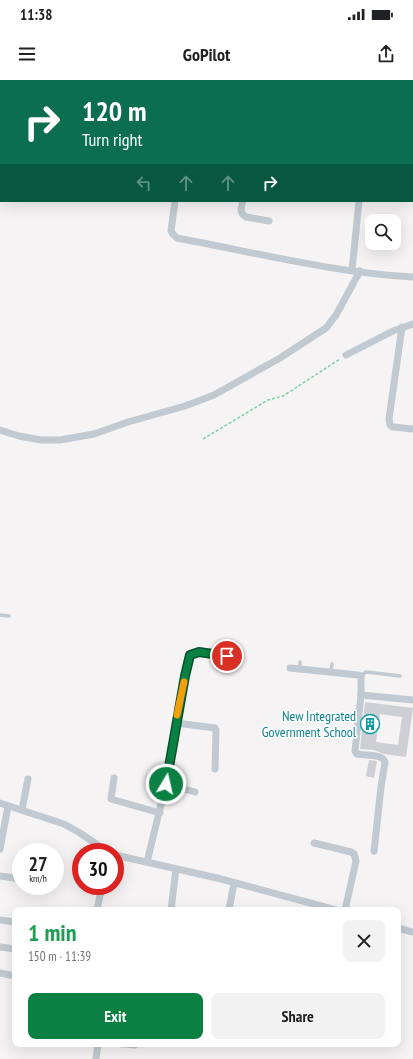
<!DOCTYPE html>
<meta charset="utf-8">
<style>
body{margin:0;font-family:"PT Sans Narrow",sans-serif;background:#f2f2f2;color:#202124;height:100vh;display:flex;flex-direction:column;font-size:15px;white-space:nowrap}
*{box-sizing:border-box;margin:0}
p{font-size:13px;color:#757577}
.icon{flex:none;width:22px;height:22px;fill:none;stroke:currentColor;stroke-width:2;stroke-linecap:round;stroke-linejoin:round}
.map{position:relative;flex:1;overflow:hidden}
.panel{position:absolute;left:12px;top:827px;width:389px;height:140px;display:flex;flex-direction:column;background:#fff;border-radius:8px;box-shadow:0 4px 16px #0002}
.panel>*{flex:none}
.hud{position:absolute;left:0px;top:0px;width:413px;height:122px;box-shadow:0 4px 16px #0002;background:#0b6e4f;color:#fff;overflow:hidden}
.fabs{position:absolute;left:365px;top:134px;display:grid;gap:8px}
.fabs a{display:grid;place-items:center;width:36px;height:36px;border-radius:8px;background:#fff;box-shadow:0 4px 16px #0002;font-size:20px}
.speed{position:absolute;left:12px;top:763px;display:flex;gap:8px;font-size:20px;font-weight:700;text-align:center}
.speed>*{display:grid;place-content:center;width:52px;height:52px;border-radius:50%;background:#fff;box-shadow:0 4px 16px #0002;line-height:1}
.speed small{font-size:10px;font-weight:400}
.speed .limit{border:6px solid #d22;background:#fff;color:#111}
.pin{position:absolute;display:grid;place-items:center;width:34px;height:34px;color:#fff;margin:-17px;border:2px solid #fff;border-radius:50%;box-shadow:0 1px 4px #0007}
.me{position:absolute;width:44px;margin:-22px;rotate:9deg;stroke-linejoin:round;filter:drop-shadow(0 0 3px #0008)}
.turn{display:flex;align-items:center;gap:14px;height:84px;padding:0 16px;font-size:18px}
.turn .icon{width:52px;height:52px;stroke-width:2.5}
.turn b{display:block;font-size:28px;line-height:34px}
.lanes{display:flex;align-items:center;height:38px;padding:0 16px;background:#0003;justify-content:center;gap:20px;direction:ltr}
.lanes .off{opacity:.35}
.round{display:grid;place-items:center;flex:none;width:42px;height:42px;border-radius:8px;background:#f2f2f2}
.overview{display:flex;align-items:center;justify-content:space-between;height:68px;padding:0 16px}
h1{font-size:24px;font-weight:700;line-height:30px;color:#1e9e55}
.button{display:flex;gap:8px;margin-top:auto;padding:8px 16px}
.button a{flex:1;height:46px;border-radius:8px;background:#0b8043;color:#fff;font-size:16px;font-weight:700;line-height:46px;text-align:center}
.button a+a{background:#f2f2f2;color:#202124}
.status{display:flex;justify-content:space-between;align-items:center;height:28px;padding:0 20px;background:#fff;direction:ltr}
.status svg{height:11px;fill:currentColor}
header{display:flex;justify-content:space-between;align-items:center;height:52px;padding:0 16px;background:#fff;font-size:18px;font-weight:700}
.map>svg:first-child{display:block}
</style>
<div class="status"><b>11:38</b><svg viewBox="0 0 49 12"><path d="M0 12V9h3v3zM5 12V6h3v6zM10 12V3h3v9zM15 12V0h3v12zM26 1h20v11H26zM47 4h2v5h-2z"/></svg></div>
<header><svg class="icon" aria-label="menu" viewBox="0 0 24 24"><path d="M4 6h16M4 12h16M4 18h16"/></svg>GoPilot<svg class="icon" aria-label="share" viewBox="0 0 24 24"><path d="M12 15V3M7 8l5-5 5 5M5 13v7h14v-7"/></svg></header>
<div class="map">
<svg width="413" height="979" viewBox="0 0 413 979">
<rect width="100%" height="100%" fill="#f5f3f3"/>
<g fill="#cdcfd5" fill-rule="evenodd">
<path d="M 365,622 L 413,628 L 406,677 L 384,674 L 374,670 L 360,669 ZM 380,634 L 402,637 L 398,665 L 376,662 Z"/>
<path d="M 369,680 L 377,681 L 374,698 L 366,696 Z"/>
</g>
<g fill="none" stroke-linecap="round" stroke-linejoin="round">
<path stroke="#7ad0a6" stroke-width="1.5" stroke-dasharray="3 2" stroke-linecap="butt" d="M 203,359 L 268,320 L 283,316 L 340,279"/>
<g stroke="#c1cad2" stroke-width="3.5">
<path d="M 0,535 L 9,536"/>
<path d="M 300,589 L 300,582"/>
<path d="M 331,592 L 332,584"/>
<path d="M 362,598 L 364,593 L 366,592 L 400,596"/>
</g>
<g stroke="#c1cad2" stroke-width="7">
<path d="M 260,0 L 260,1"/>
<path d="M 294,0 L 294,1"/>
<path d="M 325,1 L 325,0"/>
<path d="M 366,1 L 366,0"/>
<path d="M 412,3 L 413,3"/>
<path d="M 412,41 L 413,41"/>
<path d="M 0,46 L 1,46"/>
<path d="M 175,121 L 171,151 L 172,153 L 177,158 C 253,172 335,193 413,197"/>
<path d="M 243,121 C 241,127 239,133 246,137 L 269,141"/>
<path d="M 352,190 L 359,121"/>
<path d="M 402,247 L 389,339 L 390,345 L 393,347 L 413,349"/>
<path d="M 346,275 L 393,251 L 413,244"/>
<path d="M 0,350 L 19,356 L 41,360 L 60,360 L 94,354 L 128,342 L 185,326 L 214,315 L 280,278 L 326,248 L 336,235 L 360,191"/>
<path d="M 290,588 L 358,595 L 361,596 L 361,615 L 355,671 L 357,674 C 366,676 381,673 385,682 L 381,707 L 374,771"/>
<path d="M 361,615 L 413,620"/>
<path d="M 176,643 L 215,648 L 216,650 L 215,689"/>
<path d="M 114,698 L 111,719 L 160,733"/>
<path d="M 166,704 L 195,712"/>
<path d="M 0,723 L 64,744 L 80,753 L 108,772"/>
<path d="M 22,730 L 28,699"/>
<path d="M 314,763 L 351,772 L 354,774 L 356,781 L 345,830"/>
<path d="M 0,769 L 8,726"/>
<path d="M 115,775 L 217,798 L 336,830"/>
<path d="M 147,782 L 165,708 L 187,581 L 190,575 L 199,572 L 240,578"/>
<path d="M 0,796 L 21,799"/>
<path d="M 97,830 L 102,806"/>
<path d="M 171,830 L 176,789"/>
<path d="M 229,830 L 234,803"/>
<path d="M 0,840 L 15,842"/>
<path d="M 398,848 L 413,852"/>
<path d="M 0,867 L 15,869"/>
<path d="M 0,893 L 15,896"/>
<path d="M 123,964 L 135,965"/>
<path d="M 96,979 L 98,964"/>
</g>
<g stroke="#b3c2d1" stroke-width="11">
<path d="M 29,1 L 30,0"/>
<path d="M 0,64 L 1,61"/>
</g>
</g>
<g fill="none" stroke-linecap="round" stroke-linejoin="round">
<defs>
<path id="route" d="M 166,704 L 185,596 L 190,575 L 199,572 L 227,576"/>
</defs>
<use href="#route" stroke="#07532c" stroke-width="10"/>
<use href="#route" stroke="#0b8043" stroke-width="7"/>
<path stroke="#f59e0b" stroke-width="7" d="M 177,635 L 184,602"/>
</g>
<defs>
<symbol id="building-ring" viewBox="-11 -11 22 22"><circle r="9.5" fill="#fff" stroke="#0f9aa8" stroke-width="1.5"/><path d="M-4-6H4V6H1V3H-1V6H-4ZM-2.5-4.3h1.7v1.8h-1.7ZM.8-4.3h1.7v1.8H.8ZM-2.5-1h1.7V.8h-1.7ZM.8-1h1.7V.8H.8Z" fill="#0f9aa8"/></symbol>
</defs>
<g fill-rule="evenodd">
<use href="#building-ring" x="359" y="633" width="22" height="22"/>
</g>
<g text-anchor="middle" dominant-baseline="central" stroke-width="3.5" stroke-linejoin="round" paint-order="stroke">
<g font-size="14" fill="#0d838f" stroke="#fff" text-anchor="end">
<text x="356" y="636">New Integrated<tspan x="356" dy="16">Government School</tspan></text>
</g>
</g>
</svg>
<div class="fabs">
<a><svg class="icon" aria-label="search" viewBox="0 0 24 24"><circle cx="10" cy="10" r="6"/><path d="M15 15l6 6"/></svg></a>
</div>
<div class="speed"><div>27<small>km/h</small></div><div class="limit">30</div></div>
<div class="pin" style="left:227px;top:576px;background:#d93025"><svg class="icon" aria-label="arrive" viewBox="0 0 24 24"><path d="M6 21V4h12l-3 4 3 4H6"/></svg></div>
<svg class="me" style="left:166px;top:704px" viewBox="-20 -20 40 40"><circle r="17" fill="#0b8043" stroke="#fff" stroke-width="3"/><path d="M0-11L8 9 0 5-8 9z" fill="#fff"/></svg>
<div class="hud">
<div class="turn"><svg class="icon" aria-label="right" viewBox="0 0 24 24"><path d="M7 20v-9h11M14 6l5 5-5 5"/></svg><div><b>120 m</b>Turn right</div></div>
<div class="lanes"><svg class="icon off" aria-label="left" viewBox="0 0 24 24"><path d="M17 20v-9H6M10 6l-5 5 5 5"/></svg><svg class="icon off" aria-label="ahead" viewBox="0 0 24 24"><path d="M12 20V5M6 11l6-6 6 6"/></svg><svg class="icon off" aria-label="ahead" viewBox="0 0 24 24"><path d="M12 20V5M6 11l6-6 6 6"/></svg><svg class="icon" aria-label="right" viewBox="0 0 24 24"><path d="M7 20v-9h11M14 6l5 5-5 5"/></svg></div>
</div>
<section class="panel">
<div class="overview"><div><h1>1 min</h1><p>150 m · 11:39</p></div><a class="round"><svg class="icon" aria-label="close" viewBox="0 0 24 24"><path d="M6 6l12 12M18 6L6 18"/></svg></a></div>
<div class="button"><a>Exit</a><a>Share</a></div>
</section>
</div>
